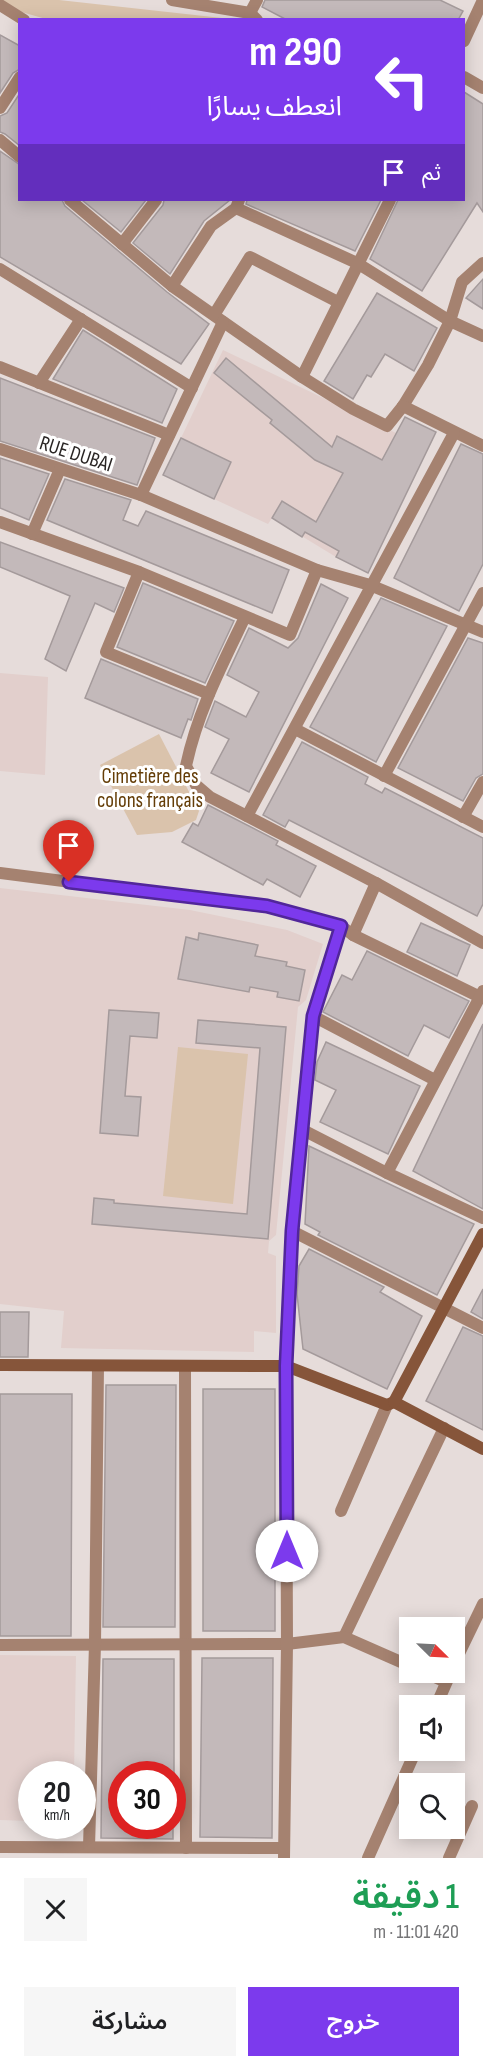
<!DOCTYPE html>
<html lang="ar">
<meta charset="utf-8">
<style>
body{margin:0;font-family:"Sofia Sans Condensed","Noto Sans Arabic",sans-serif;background:#f6f6f6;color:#202124;direction:rtl;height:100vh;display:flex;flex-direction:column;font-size:22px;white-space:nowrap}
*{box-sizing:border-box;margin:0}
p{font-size:20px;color:#757577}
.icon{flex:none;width:33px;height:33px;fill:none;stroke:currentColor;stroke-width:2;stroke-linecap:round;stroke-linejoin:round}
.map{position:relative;height:1858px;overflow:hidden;direction:ltr}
.sheet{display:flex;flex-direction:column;background:#fff;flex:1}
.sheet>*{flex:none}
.guide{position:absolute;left:18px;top:18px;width:447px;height:183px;border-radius:0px;box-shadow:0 3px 15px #0003;direction:rtl;background:#7c3aed;color:#fff;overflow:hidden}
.needle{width:39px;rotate:114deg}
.buttons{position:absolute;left:399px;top:1617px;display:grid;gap:12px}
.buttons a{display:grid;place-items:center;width:66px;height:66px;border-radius:0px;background:#fff;box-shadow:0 3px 15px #0003;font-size:30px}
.speed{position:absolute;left:18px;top:1761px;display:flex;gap:12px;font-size:30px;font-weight:700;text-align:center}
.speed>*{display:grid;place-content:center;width:78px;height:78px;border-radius:50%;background:#fff;box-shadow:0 3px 15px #0003;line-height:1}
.speed small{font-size:15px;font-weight:400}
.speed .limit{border:9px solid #d22;background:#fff;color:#111}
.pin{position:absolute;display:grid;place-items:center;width:51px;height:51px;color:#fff;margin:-62px -26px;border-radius:50% 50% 50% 0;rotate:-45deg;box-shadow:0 0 6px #0007}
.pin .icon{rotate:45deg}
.me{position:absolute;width:66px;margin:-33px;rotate:0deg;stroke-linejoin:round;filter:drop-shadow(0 0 4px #0008)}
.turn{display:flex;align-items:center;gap:21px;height:126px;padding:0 24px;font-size:27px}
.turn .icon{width:78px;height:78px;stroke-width:2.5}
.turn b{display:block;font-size:42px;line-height:51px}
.then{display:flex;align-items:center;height:57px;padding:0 24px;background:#0003;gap:12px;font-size:22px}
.round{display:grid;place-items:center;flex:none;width:63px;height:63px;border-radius:0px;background:#f6f6f6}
.overview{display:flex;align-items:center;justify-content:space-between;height:102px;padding:0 24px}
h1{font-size:36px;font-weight:600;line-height:45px;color:#1e9e55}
.button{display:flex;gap:12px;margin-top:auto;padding:12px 24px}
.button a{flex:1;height:69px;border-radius:0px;background:#7c3aed;color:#fff;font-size:24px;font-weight:600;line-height:69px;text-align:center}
.button a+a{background:#f6f6f6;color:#202124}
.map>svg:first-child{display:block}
</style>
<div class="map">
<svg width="483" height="1858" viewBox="0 0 483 1858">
<rect width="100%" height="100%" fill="#e6dcda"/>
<g fill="#e2cfcc">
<path d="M 223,350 L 396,433 L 336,557 L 272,518 L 268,524 L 214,499 L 231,462 L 181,438 Z"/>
<path d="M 0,673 L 48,677 L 45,775 L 0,771 Z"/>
<path d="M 0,888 L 190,910 L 287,930 L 323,944 L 306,1000 L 298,1007 L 276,1235 L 269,1241 L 268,1253 L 276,1256 L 276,1333 L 254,1331 L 254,1352 L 61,1348 L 64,1311 L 0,1304 Z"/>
<path d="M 0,1655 L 76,1656 L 74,1774 L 32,1774 L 31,1821 L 0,1820 Z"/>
</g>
<g fill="#dac3ac">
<path d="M 0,0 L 59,0 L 231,19 L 46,19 L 11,9 Z"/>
<path d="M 159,734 L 199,811 L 196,820 L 172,832 L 137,835 L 100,765 Z"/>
<path d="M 178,1047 L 248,1054 L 233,1204 L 163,1196 Z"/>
</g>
<g fill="#c3b9ba" stroke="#a49a9b" stroke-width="1.5">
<path d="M 265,0 L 440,0 L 463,11 L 458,20 L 287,20 L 262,7 Z"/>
<path d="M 0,35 L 20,46 L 20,69 L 13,73 L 0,93 Z"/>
<path d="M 464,92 L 483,104 L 483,212 L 477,203 L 422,291 L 370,259 L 398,200 L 464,200 Z"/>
<path d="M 20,93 L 20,146 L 5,134 L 0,132 L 0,116 L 7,113 Z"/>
<path d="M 0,151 L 20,165 L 20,200 L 62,200 L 65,206 L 167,292 L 209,324 L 181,364 L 0,257 Z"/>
<path d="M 82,200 L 146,200 L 121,232 Z"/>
<path d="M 164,200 L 230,200 L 204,221 L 170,274 L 133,243 L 163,205 Z"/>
<path d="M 247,200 L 381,200 L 355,251 L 246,204 Z"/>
<path d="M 483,279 L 483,309 L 466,298 Z"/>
<path d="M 377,293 L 437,328 L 414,371 L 385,354 L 371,377 L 367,375 L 353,399 L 324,381 Z"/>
<path d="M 83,330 L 177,389 L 162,423 L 53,379 Z"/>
<path d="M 226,358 L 332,447 L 337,436 L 382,460 L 405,417 L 436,432 L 368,573 L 336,557 L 339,551 L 305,532 L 302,537 L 272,518 L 282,501 L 316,522 L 343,473 L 315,460 L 270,423 L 272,420 L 214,373 Z"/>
<path d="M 0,378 L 155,438 L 137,485 L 0,441 Z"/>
<path d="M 181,438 L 231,462 L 214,499 L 163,475 Z"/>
<path d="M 461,444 L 483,454 L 483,564 L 459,611 L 394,578 Z"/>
<path d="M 0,458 L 49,474 L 29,520 L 0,508 Z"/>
<path d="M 65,479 L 131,500 L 123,520 L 138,526 L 146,511 L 289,570 L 272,613 L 47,520 Z"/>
<path d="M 0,542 L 124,588 L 114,612 L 95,603 L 66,671 L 45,659 L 70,596 L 0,567 Z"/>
<path d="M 143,583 L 234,621 L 205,683 L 117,647 Z"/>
<path d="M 321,584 L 348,598 L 249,792 L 211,773 L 229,739 L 205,727 L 215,701 L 246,717 L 259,692 L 227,675 L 249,628 L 288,648 L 298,638 Z"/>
<path d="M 381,598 L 447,626 L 376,762 L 310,727 Z"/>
<path d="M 468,638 L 483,643 L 483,774 L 476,778 L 463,801 L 398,768 Z"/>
<path d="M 101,659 L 198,699 L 191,720 L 188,719 L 181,738 L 85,698 Z"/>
<path d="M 302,742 L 368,777 L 365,784 L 382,793 L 385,788 L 483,838 L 483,904 L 477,916 L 289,820 L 285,827 L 263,815 Z"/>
<path d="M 208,805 L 278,841 L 276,845 L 316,866 L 300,897 L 267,879 L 263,885 L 182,842 L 193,823 L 198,826 Z"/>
<path d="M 421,923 L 470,945 L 457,976 L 407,952 Z"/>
<path d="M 199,933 L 258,945 L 255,956 L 287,962 L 286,966 L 305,970 L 299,1001 L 277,997 L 278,992 L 250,987 L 249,992 L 178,979 L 186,937 L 198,940 Z"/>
<path d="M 367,951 L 469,1001 L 449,1038 L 424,1025 L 408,1056 L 323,1012 L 342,975 L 352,980 Z"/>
<path d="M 109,1010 L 159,1013 L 157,1038 L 130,1036 L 125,1096 L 141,1097 L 138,1136 L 100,1133 Z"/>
<path d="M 198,1020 L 286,1027 L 268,1239 L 92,1224 L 94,1198 L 114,1200 L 114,1203 L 247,1214 L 260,1048 L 196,1043 Z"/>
<path d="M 483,1024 L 483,1209 L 413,1171 Z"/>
<path d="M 326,1042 L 420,1086 L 388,1154 L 320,1122 L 336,1090 L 315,1080 L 317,1062 Z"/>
<path d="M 309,1146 L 474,1224 L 437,1295 L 318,1235 L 320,1232 L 305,1224 Z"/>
<path d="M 309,1249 L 384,1287 L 380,1292 L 422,1316 L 387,1389 L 303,1349 L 297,1294 L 299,1266 Z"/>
<path d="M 483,1289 L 483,1319 L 471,1312 Z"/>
<path d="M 0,1312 L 29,1312 L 28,1357 L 0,1357 Z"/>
<path d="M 463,1327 L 483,1336 L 483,1430 L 426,1401 Z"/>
<path d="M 106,1385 L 176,1385 L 175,1627 L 103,1627 Z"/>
<rect x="203" y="1389" width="72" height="242"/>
<path d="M 0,1394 L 72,1394 L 71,1636 L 0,1636 Z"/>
<path d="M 202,1658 L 273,1658 L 272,1838 L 200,1837 Z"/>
<path d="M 103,1659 L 174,1659 L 174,1774 L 122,1774 L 122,1826 L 173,1826 L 173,1839 L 101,1838 Z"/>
</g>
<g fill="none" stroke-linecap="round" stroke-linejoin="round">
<g stroke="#a58270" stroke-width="12">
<path d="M 172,0 L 250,13 L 257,20"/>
<path d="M 0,5 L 24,20"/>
<path d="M 250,13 L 257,0"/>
<path d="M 464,41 L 483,0"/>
<path d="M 464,77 L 483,88"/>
<path d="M 0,108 L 20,77"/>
<path d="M 0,140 L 20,157"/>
<path d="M 70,200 L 172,286 L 302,377 L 353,409 L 387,426 L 403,406 L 428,365 L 450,321 L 462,282 L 483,263"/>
<path d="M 236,208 L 357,263 L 450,321 L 483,336"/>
<path d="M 122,244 L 156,200"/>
<path d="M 0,269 L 192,388"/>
<path d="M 172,286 L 211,226 L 236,208 L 239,200"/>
<path d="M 214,315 L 250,257 L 338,302"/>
<path d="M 0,367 L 169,435"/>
<path d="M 302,377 L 390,200"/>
<path d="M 39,383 L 81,319"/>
<path d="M 403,406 L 483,446"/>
<path d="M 0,449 L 141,495 L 317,570 L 370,585 L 483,632"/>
<path d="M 141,495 L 223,322"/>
<path d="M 0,522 L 139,572 L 290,635 L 317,570"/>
<path d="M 32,534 L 60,469"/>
<path d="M 139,572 L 106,652 L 209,694"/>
<path d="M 245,617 C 222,665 197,713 186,766 L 196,785 L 210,797 L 376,883 L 483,943"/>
<path d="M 295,729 L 483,827"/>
<path d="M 384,776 L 483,593"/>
<path d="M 247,816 L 454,433"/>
<path d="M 463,817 L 483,782"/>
<path d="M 0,873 L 267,907 L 341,926 L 353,935 L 376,883"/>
<path d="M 353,935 L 480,997"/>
<path d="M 313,1016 L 435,1080"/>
<path d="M 301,1129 L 387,1173 L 483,1218"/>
<path d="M 387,1173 L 483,991"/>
<path d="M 292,1231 L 483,1328"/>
<path d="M 185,1367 L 186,1848"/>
<path d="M 341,1511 L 387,1405"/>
<path d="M 344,1637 L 444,1428"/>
<path d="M 0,1645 L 287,1644 L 344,1637 L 410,1666"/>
<path d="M 454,1664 L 483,1604"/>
<path d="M 424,1672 L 446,1682"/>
<path d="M 436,1706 L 451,1672"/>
<path d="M 0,1847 L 284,1848"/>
<path d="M 89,1847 L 95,1644 L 98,1366"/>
<path d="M 284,1858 L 287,1644 L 286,1366 L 292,1231 L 313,1016 L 341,926"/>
<path d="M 368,1858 L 416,1750"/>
<path d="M 449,1858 L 472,1806"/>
</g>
<g stroke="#86553a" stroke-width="12">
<path d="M 0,1365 L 286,1366 L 387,1405 L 394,1402 L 483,1449"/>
<path d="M 394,1402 L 483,1234"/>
</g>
</g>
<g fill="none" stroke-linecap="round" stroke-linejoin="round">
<defs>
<path id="route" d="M 69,882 L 267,906 L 341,926 L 313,1016 L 292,1231 L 286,1366 L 287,1551"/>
</defs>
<use href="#route" stroke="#51269a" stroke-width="15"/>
<use href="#route" stroke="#7c3aed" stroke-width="10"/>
</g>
<g text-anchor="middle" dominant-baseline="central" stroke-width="6" stroke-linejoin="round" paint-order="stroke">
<g font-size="21" fill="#292524" stroke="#fff">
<text transform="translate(76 454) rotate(18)">RUE DUBAI</text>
</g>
<g font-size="21" fill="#643d07" stroke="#fff">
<text x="150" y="776">Cimetière des<tspan x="150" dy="24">colons français</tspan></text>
</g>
</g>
</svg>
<div class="buttons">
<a><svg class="needle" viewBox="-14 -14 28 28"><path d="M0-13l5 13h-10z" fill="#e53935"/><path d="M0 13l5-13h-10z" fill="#757577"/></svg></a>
<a><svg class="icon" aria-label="sound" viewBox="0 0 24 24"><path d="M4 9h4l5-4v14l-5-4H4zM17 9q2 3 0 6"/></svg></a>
<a><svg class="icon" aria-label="search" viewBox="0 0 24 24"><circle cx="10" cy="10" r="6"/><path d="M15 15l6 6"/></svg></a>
</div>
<div class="speed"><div>20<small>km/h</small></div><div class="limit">30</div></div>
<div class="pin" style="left:69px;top:882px;background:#d93025"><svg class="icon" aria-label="arrive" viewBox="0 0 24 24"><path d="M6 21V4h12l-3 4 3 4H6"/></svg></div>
<svg class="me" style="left:287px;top:1551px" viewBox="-20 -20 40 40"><circle r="19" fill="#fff"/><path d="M0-13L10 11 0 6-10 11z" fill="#7c3aed"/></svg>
<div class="guide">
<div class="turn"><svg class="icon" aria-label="left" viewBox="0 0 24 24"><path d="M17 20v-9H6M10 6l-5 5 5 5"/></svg><div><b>290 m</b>انعطف يسارًا</div></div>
<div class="then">ثم<svg class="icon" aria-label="arrive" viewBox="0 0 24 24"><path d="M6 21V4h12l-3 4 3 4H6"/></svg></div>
</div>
</div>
<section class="sheet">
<div class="overview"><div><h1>1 دقيقة</h1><p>420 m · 11:01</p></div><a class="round"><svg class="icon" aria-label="close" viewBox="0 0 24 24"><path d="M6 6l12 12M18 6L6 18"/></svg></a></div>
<div class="button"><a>خروج</a><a>مشاركة</a></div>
</section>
